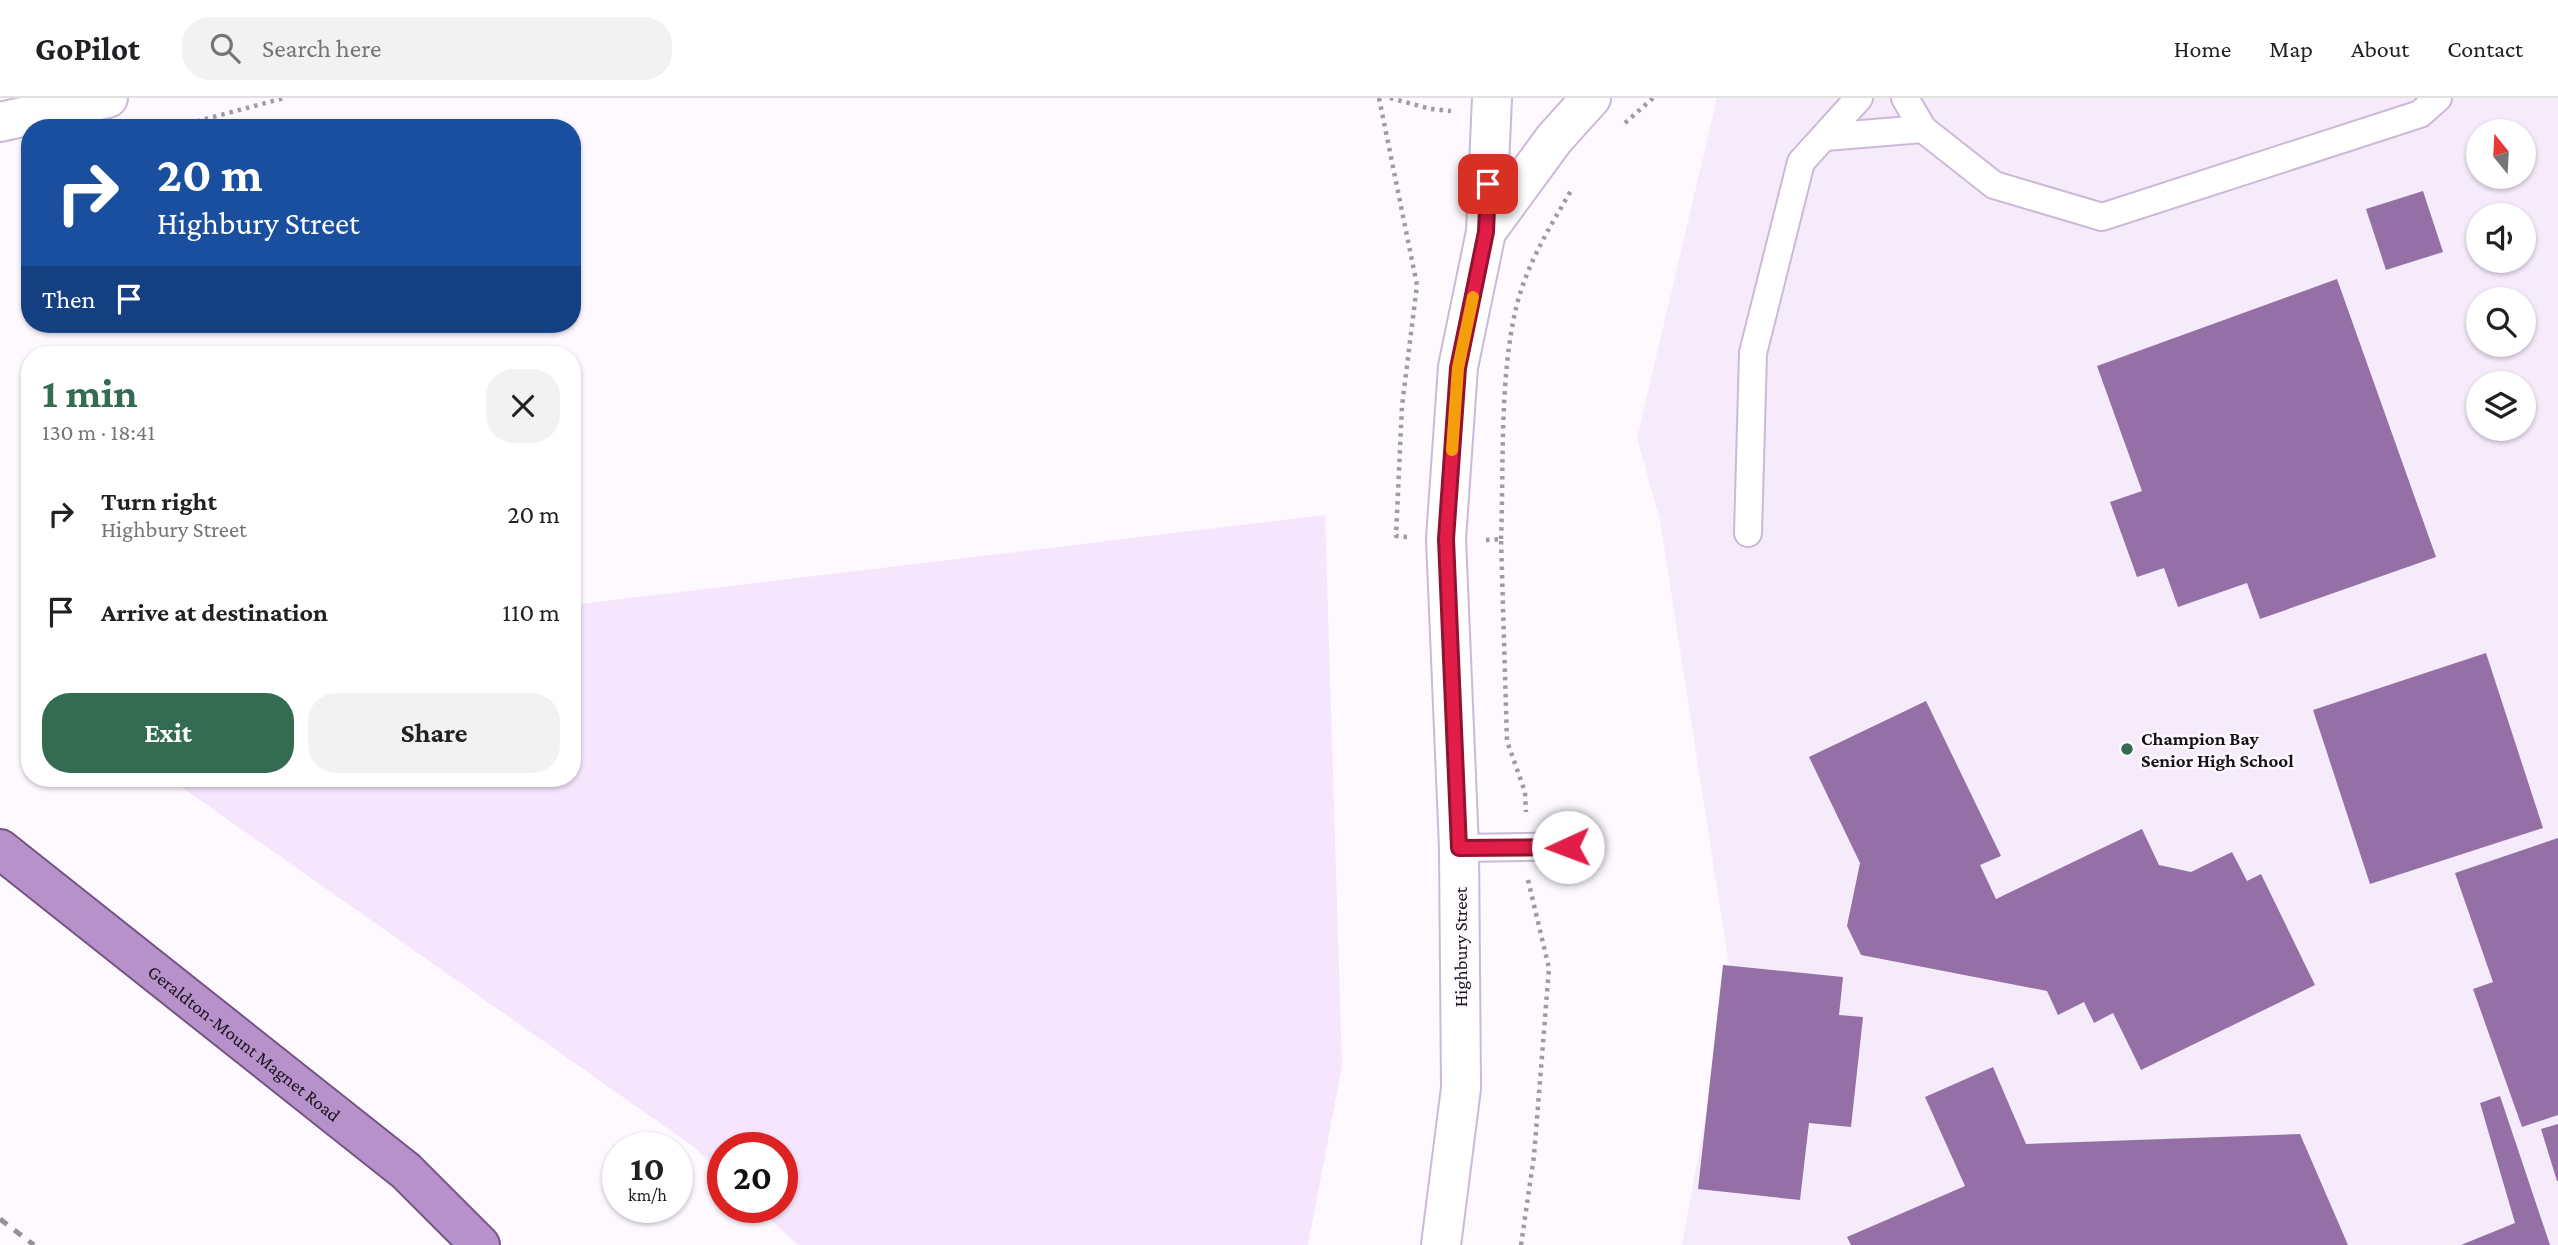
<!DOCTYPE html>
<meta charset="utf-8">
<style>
body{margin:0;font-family:"Crimson Pro",serif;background:#f2f2f2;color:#202124;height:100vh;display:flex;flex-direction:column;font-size:26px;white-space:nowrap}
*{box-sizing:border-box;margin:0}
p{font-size:23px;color:#757577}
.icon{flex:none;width:38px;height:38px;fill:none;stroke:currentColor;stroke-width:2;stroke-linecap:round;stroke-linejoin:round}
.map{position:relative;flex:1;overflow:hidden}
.details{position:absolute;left:21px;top:248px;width:560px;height:441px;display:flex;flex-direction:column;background:#fff;border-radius:28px;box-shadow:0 2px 5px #0004}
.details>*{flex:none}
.guide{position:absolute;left:21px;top:21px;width:560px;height:214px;border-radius:28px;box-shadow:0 2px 5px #0004;background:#1a4fa0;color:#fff;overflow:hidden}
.needle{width:46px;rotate:342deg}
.buttons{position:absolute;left:2466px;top:21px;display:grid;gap:14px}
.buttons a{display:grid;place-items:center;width:70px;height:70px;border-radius:50%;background:#fff;box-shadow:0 2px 5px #0004;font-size:35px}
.speed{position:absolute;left:602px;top:1034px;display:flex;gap:14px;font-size:35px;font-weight:700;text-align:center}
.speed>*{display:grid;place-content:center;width:91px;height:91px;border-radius:50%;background:#fff;box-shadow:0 2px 5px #0004;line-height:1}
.speed small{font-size:18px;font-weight:400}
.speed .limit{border:10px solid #d22;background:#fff;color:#111}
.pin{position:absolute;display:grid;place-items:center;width:60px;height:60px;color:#fff;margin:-30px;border-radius:14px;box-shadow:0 4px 10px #0006}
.me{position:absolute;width:77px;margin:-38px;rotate:268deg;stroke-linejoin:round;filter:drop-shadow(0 0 5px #0008)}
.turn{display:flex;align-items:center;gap:24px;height:147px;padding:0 21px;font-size:32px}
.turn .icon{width:91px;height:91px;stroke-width:2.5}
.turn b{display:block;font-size:49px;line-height:60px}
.then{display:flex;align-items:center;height:66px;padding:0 21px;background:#0003;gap:14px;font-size:26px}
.round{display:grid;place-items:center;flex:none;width:74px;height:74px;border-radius:28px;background:#f2f2f2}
.headline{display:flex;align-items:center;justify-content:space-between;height:119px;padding:0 21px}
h1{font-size:42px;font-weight:700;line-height:52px;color:#336b53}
.button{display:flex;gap:14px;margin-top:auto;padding:14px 21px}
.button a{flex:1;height:80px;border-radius:28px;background:#336b53;color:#fff;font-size:28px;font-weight:700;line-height:80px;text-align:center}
.button a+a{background:#f2f2f2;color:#202124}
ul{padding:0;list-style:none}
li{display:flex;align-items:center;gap:21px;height:98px;padding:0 21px}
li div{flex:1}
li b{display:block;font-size:26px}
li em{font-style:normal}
header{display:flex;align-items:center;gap:42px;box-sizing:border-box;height:98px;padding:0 35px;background:#fff;border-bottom:2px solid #e0e0e0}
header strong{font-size:33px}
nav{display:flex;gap:38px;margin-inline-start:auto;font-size:24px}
.search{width:490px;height:63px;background:#f2f2f2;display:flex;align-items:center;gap:18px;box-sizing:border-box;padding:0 24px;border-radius:28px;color:#757577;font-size:26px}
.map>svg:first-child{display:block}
</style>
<header>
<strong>GoPilot</strong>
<div class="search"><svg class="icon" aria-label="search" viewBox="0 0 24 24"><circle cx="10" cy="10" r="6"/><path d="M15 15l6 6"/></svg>Search here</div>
<nav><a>Home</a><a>Map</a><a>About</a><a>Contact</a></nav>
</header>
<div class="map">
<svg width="2558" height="1147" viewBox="0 0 2558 1147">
<rect width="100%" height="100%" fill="#fdf9ff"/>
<path fill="#f5ebfa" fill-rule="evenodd" d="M 1717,0 L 2558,0 L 2558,1147 L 1682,1147 L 1731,880 L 1660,422 L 1637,340 ZM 2478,33 L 2524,33 L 2524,79 L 2478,79 ZM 2478,117 L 2524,117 L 2524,163 L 2478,163 ZM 2478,201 L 2524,201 L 2524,247 L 2478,247 ZM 2478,285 L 2524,285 L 2524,331 L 2478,331 Z"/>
<path fill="#f5e6fd" d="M 1325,417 L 1342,968 L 1308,1147 L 798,1147 L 758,1110 L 782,1110 L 782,1050 L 723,1050 L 723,1076 L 694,1049 L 170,681 L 572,681 L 572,507 Z"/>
<g fill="#9470a6">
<path d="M 2524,40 L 2533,66 L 2524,69 Z"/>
<path d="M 2423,93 L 2443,154 L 2386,172 L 2366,111 Z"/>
<path d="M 2337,181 L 2436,459 L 2260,521 L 2247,485 L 2178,509 L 2164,470 L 2137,479 L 2110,404 L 2142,393 L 2097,268 Z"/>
<path d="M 2486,555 L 2543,730 L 2370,786 L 2313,612 Z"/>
<path d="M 1926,603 L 2001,758 L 1980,767 L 1996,801 L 2142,731 L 2159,767 L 2191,774 L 2232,754 L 2247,783 L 2261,776 L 2315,887 L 2141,972 L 2113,915 L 2094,925 L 2084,904 L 2058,917 L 2047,893 L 1861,857 L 1847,828 L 1860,765 L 1809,659 Z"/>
<path d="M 2558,740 L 2558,1017 L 2522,1029 L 2473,891 L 2493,884 L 2455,775 Z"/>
<path d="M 1723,867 L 1843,879 L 1839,917 L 1863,919 L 1851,1029 L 1809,1025 L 1800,1102 L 1698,1091 Z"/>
<path d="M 1993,969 L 2026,1046 L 2300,1036 L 2348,1147 L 1851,1147 L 1847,1139 L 1965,1088 L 1925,999 Z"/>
<path d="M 2500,998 L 2550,1147 L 2461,1147 L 2515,1125 L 2480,1005 Z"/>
<path d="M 2558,1026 L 2558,1083 L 2557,1083 L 2541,1031 Z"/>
</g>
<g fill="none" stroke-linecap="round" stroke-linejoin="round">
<defs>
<g id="service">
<path d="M 1905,0 L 1923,31 L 1994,87 L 2102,119 L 2420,16 L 2438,0"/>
<path d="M 1825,39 L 1923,31"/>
<path d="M 1748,435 L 1753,255 L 1801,64 L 1859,0"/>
<path d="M 1459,750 L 1590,748"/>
</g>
<g id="tertiary">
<path d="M 0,24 L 108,0"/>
<path d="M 1486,134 L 1554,41 L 1591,0"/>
<path d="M 1441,1147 L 1461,990 L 1459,750 L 1446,441 L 1458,269 L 1486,134 L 1492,0"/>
</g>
<g id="trunk">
<path id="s1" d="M 0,751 L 406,1073 L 480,1147"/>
</g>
</defs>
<use href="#service" stroke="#ccb9d7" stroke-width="30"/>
<use href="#tertiary" stroke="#ccb9d7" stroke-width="42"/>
<use href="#trunk" stroke="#745484" stroke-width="42"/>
<g stroke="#a09ba3" stroke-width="4.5" stroke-dasharray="3.5 5" stroke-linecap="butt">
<path d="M 1379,0 L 1417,187 L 1402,308 L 1396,438 L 1407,439"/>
<path d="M 1390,0 L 1431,11 L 1451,13"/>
<path d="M 1625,25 L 1653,0"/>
<path d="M 172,30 L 284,0"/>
<path d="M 1501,441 C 1504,366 1499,279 1517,206 C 1528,164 1551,127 1572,91"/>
<path d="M 1486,442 L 1501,441 L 1507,643 L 1525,694 L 1526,714"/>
<path d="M 1521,1147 L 1534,1058 L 1549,870 L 1528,782"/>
</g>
<use href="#service" stroke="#fff" stroke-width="26"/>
<use href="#tertiary" stroke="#fff" stroke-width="38"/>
<use href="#trunk" stroke="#b792ca" stroke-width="38"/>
<path stroke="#969199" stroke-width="5" stroke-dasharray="9 9" stroke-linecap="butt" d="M 0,1121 L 34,1147"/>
</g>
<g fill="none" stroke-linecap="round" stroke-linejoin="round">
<defs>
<path id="route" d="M 1488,86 L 1486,134 L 1458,270 L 1446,441 L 1459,750 L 1568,749"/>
</defs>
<use href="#route" stroke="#92132f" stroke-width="18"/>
<use href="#route" stroke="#e11d48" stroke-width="12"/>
<path stroke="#f59e0b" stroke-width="12" d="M 1452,352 L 1458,270 L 1473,199"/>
</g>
<circle fill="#336b53" stroke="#fdf9ff" stroke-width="2.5" cx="2127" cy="651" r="7"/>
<g text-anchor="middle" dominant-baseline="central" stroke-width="5" stroke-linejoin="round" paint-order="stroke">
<g font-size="19" font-weight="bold" fill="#19121c" stroke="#fdf9ff" text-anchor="start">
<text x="2141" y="640">Champion Bay<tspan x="2141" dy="22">Senior High School</tspan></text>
</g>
<g font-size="19" fill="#19121c" stroke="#fdf9ff">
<text transform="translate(1460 849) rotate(-90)">Highbury Street</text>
<text stroke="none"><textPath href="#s1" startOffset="312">Geraldton-Mount Magnet Road</textPath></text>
</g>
</g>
</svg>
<div class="buttons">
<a><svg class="needle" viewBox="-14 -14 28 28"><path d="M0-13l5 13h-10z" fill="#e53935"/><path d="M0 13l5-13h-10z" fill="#757577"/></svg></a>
<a><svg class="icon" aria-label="sound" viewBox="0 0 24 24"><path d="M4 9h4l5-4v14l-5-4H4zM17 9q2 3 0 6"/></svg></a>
<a><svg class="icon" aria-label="search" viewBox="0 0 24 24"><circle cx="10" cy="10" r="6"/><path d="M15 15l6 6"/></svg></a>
<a><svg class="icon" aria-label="layers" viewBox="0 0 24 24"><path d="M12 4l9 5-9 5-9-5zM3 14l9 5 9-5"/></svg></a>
</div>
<div class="speed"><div>10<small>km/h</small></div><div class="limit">20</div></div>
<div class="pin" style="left:1488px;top:86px;background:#d93025"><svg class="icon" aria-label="arrive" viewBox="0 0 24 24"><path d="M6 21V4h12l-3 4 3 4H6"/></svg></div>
<svg class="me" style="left:1568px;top:749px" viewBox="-20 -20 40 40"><circle r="19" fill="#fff"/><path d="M0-13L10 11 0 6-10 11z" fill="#e11d48"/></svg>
<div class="guide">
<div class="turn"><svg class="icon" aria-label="right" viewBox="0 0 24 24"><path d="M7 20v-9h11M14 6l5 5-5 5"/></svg><div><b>20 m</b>Highbury Street</div></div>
<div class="then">Then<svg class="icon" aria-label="arrive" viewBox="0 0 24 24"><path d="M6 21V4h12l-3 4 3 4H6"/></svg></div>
</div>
<section class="details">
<div class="headline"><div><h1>1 min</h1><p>130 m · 18:41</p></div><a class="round"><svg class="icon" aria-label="close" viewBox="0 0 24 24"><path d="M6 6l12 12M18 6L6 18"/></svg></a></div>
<ul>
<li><svg class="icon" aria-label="right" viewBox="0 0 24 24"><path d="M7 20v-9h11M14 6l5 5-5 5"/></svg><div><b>Turn right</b><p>Highbury Street</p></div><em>20 m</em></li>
<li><svg class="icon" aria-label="arrive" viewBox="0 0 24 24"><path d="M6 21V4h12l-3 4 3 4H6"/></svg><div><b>Arrive at destination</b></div><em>110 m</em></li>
</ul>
<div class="button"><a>Exit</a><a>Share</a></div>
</section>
</div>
